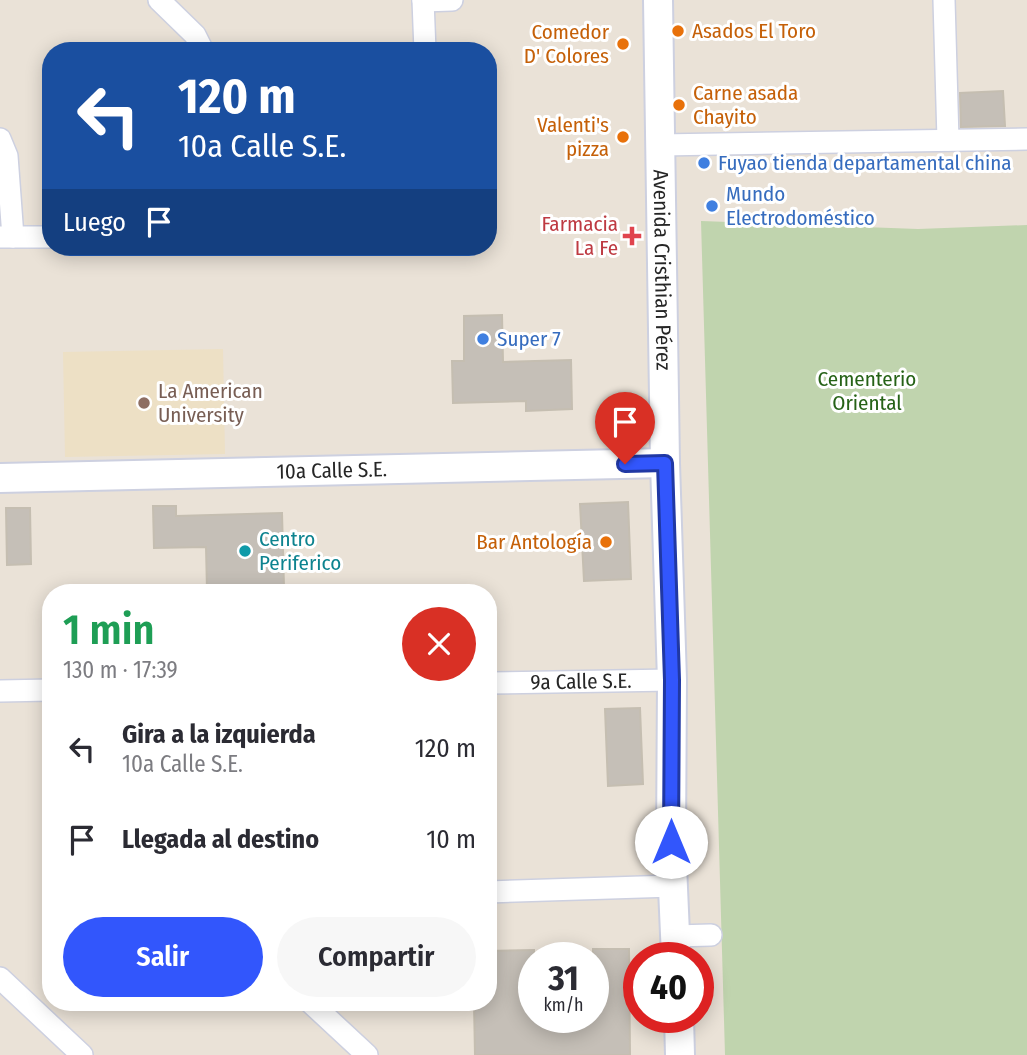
<!DOCTYPE html>
<html lang="es">
<meta charset="utf-8">
<style>
body{margin:0;font-family:"Fira Sans Condensed",sans-serif;background:#f7f7f7;color:#2b2b33;height:100vh;display:flex;flex-direction:column;font-size:26px;white-space:nowrap}
*{box-sizing:border-box;margin:0}
p{font-size:23px;color:#7c7c81}
.icon{flex:none;width:38px;height:38px;fill:none;stroke:currentColor;stroke-width:2;stroke-linecap:round;stroke-linejoin:round}
.map{position:relative;flex:1;overflow:hidden}
.sheet{position:absolute;left:42px;top:584px;width:455px;height:427px;display:flex;flex-direction:column;background:#fff;border-radius:28px;box-shadow:0 4px 18px #0003}
.sheet>*{flex:none}
.guide{position:absolute;left:42px;top:42px;width:455px;height:214px;border-radius:28px;box-shadow:0 4px 18px #0003;background:#1a4fa0;color:#fff;overflow:hidden}
.speed{position:absolute;left:518px;top:942px;display:flex;gap:14px;font-size:35px;font-weight:700;text-align:center}
.speed>*{display:grid;place-content:center;width:91px;height:91px;border-radius:50%;background:#fff;box-shadow:0 4px 18px #0003;line-height:1}
.speed small{font-size:18px;font-weight:400}
.speed .limit{border:10px solid #d22;background:#fff;color:#111}
.pin{position:absolute;display:grid;place-items:center;width:60px;height:60px;color:#fff;margin:-72px -30px;border-radius:50% 50% 50% 0;rotate:-45deg;box-shadow:0 0 7px #0007}
.pin .icon{rotate:45deg}
.me{position:absolute;width:77px;margin:-38px;rotate:0deg;stroke-linejoin:round;filter:drop-shadow(0 0 5px #0008)}
.turn{display:flex;align-items:center;gap:24px;height:147px;padding:0 21px;font-size:32px}
.turn .icon{width:91px;height:91px;stroke-width:2.5}
.turn b{display:block;font-size:49px;line-height:60px}
.then{display:flex;align-items:center;height:66px;padding:0 21px;background:#0003;gap:14px;font-size:26px}
.round{display:grid;place-items:center;flex:none;width:74px;height:74px;border-radius:37px;background:#f7f7f7}
.summary{display:flex;align-items:center;justify-content:space-between;height:119px;padding:0 21px}
h1{font-size:42px;font-weight:600;line-height:52px;color:#1e9e55}
.cta{display:flex;gap:14px;margin-top:auto;padding:14px 21px}
.cta a{flex:1;height:80px;border-radius:42px;background:#3256fc;color:#fff;font-size:28px;font-weight:600;line-height:80px;text-align:center}
.cta a+a{background:#f7f7f7;color:#2b2b33}
ul{padding:0;list-style:none}
li{display:flex;align-items:center;gap:21px;height:91px;padding:0 21px}
li div{flex:1}
li b{display:block;font-size:26px}
li em{font-style:normal}
.map>svg:first-child{display:block}
</style>
<div class="map">
<svg width="1027" height="1055" viewBox="0 0 1027 1055">
<rect width="100%" height="100%" fill="#eae2d7"/>
<path fill="#ede0c5" d="M 223,349 L 225,454 L 65,457 L 63,352 Z"/>
<path fill="#c0d4ae" d="M 701,221 L 918,229 L 1027,225 L 1027,1055 L 725,1055 Z"/>
<g fill="#c5bfb7" stroke="#c5beb1" stroke-width="2">
<path d="M 1003,91 L 1005,126 L 961,127 L 960,93 Z"/>
<path d="M 502,315 L 503,362 L 571,360 L 572,409 L 526,411 L 526,401 L 453,403 L 452,361 L 464,361 L 464,316 Z"/>
<path d="M 628,502 L 631,579 L 584,581 L 580,504 Z"/>
<path d="M 153,506 L 176,506 L 176,516 L 282,513 L 284,587 L 207,590 L 206,547 L 154,548 Z"/>
<path d="M 6,508 L 30,508 L 31,564 L 7,565 Z"/>
<path d="M 640,708 L 643,784 L 608,786 L 605,709 Z"/>
<path d="M 593,949 L 629,949 L 630,1055 L 475,1055 L 474,1003 L 488,1003 L 488,951 L 534,950 L 534,1017 L 593,1017 Z"/>
</g>
<g fill="none" stroke-linecap="round" stroke-linejoin="round">
<defs>
<g id="street">
<path d="M 159,0 L 195,35 L 203,51"/>
<path d="M 423,0 L 425,51"/>
<path d="M 944,0 L 948,140"/>
<path d="M 423,1 L 452,0"/>
<path d="M 0,139 L 7,156 L 13,237"/>
<path d="M 660,145 L 1027,139"/>
<path d="M 0,237 L 51,237"/>
<path id="s1" d="M 488,683 L 672,680"/>
<path d="M 0,691 L 51,690"/>
<path d="M 488,892 L 673,886"/>
<path d="M 675,936 L 711,935"/>
<path d="M 0,978 L 82,1055"/>
<path d="M 311,1003 L 367,1055"/>
</g>
<g id="secondary">
<path id="s2" d="M 658,0 L 665,463 L 672,680 L 671,842 L 676,957"/>
<path id="s3" d="M 0,478 L 665,463"/>
<path d="M 679,1017 L 680,1055"/>
</g>
</defs>
<use href="#street" stroke="#cdd0e0" stroke-width="24"/>
<use href="#secondary" stroke="#cdd0e0" stroke-width="32"/>
<use href="#street" stroke="#fff" stroke-width="21"/>
<use href="#secondary" stroke="#fff" stroke-width="28"/>
</g>
<g fill="none" stroke-linecap="round" stroke-linejoin="round">
<defs>
<path id="route" d="M 625,464 L 665,463 L 672,680 L 671,842"/>
</defs>
<use href="#route" stroke="#2038a4" stroke-width="18"/>
<use href="#route" stroke="#3256fc" stroke-width="12"/>
</g>
<g fill="#e8710a" stroke="#fff" stroke-width="2.5">
<circle cx="678" cy="31" r="7"/>
<circle cx="623" cy="44" r="7"/>
<circle cx="679" cy="105" r="7"/>
<circle cx="623" cy="137" r="7"/>
<circle cx="606" cy="542" r="7"/>
</g>
<g fill="#3f7fe0" stroke="#fff" stroke-width="2.5">
<circle cx="704" cy="163" r="7"/>
<circle cx="712" cy="206" r="7"/>
<circle cx="483" cy="339" r="7"/>
</g>
<path fill="#e0444e" stroke="#fff" stroke-width="2.5" d="M628.5 225.5h7v7h7v7h-7v7h-7v-7h-7v-7h7z"/>
<circle fill="#8d6e63" stroke="#fff" stroke-width="2.5" cx="144" cy="403" r="7"/>
<circle fill="#0f9aa8" stroke="#fff" stroke-width="2.5" cx="245" cy="551" r="7"/>
<g text-anchor="middle" dominant-baseline="central" stroke-width="6" stroke-linejoin="round" paint-order="stroke">
<g font-size="21" fill="#c56008" stroke="#fff" text-anchor="end">
<text x="692" y="31" text-anchor="start">Asados El Toro</text>
<text x="609" y="32">Comedor<tspan x="609" dy="24">D' Colores</tspan></text>
<text x="693" y="93" text-anchor="start">Carne asada<tspan x="693" dy="24">Chayito</tspan></text>
<text x="609" y="125">Valenti's<tspan x="609" dy="24">pizza</tspan></text>
<text x="592" y="542">Bar Antología</text>
</g>
<g font-size="21" fill="#366cbe" stroke="#fff" text-anchor="start">
<text x="718" y="163">Fuyao tienda departamental china</text>
<text x="726" y="194">Mundo<tspan x="726" dy="24">Electrodoméstico</tspan></text>
<text x="497" y="339">Super 7</text>
</g>
<g font-size="21" fill="#be3a42" stroke="#fff" text-anchor="end">
<text x="618" y="224">Farmacia<tspan x="618" dy="24">La Fe</tspan></text>
</g>
<g font-size="21" fill="#262626" stroke="#fff">
<text stroke="none"><textPath href="#s2" startOffset="270">Avenida Cristhian Pérez</textPath></text>
<text stroke="none"><textPath href="#s3" startOffset="332">10a Calle S.E.</textPath></text>
<text stroke="none"><textPath href="#s1" startOffset="93">9a Calle S.E.</textPath></text>
</g>
<g font-size="21" fill="#266217" stroke="#fff">
<text x="867" y="379">Cementerio<tspan x="867" dy="24">Oriental</tspan></text>
</g>
<g font-size="21" fill="#785e54" stroke="#fff" text-anchor="start">
<text x="158" y="391">La American<tspan x="158" dy="24">University</tspan></text>
</g>
<g font-size="21" fill="#0d838f" stroke="#fff" text-anchor="start">
<text x="259" y="539">Centro<tspan x="259" dy="24">Periferico</tspan></text>
</g>
</g>
</svg>
<div class="speed"><div>31<small>km/h</small></div><div class="limit">40</div></div>
<div class="pin" style="left:625px;top:464px;background:#d93025"><svg class="icon" aria-label="arrive" viewBox="0 0 24 24"><path d="M6 21V4h12l-3 4 3 4H6"/></svg></div>
<svg class="me" style="left:671px;top:842px" viewBox="-20 -20 40 40"><circle r="19" fill="#fff"/><path d="M0-13L10 11 0 6-10 11z" fill="#3256fc"/></svg>
<div class="guide">
<div class="turn"><svg class="icon" aria-label="left" viewBox="0 0 24 24"><path d="M17 20v-9H6M10 6l-5 5 5 5"/></svg><div><b>120 m</b>10a Calle S.E.</div></div>
<div class="then">Luego<svg class="icon" aria-label="arrive" viewBox="0 0 24 24"><path d="M6 21V4h12l-3 4 3 4H6"/></svg></div>
</div>
<section class="sheet">
<div class="summary"><div><h1>1 min</h1><p>130 m · 17:39</p></div><a class="round" style="background:#d93025;color:#fff"><svg class="icon" aria-label="close" viewBox="0 0 24 24"><path d="M6 6l12 12M18 6L6 18"/></svg></a></div>
<ul>
<li><svg class="icon" aria-label="left" viewBox="0 0 24 24"><path d="M17 20v-9H6M10 6l-5 5 5 5"/></svg><div><b>Gira a la izquierda</b><p>10a Calle S.E.</p></div><em>120 m</em></li>
<li><svg class="icon" aria-label="arrive" viewBox="0 0 24 24"><path d="M6 21V4h12l-3 4 3 4H6"/></svg><div><b>Llegada al destino</b></div><em>10 m</em></li>
</ul>
<div class="cta"><a>Salir</a><a>Compartir</a></div>
</section>
</div>
